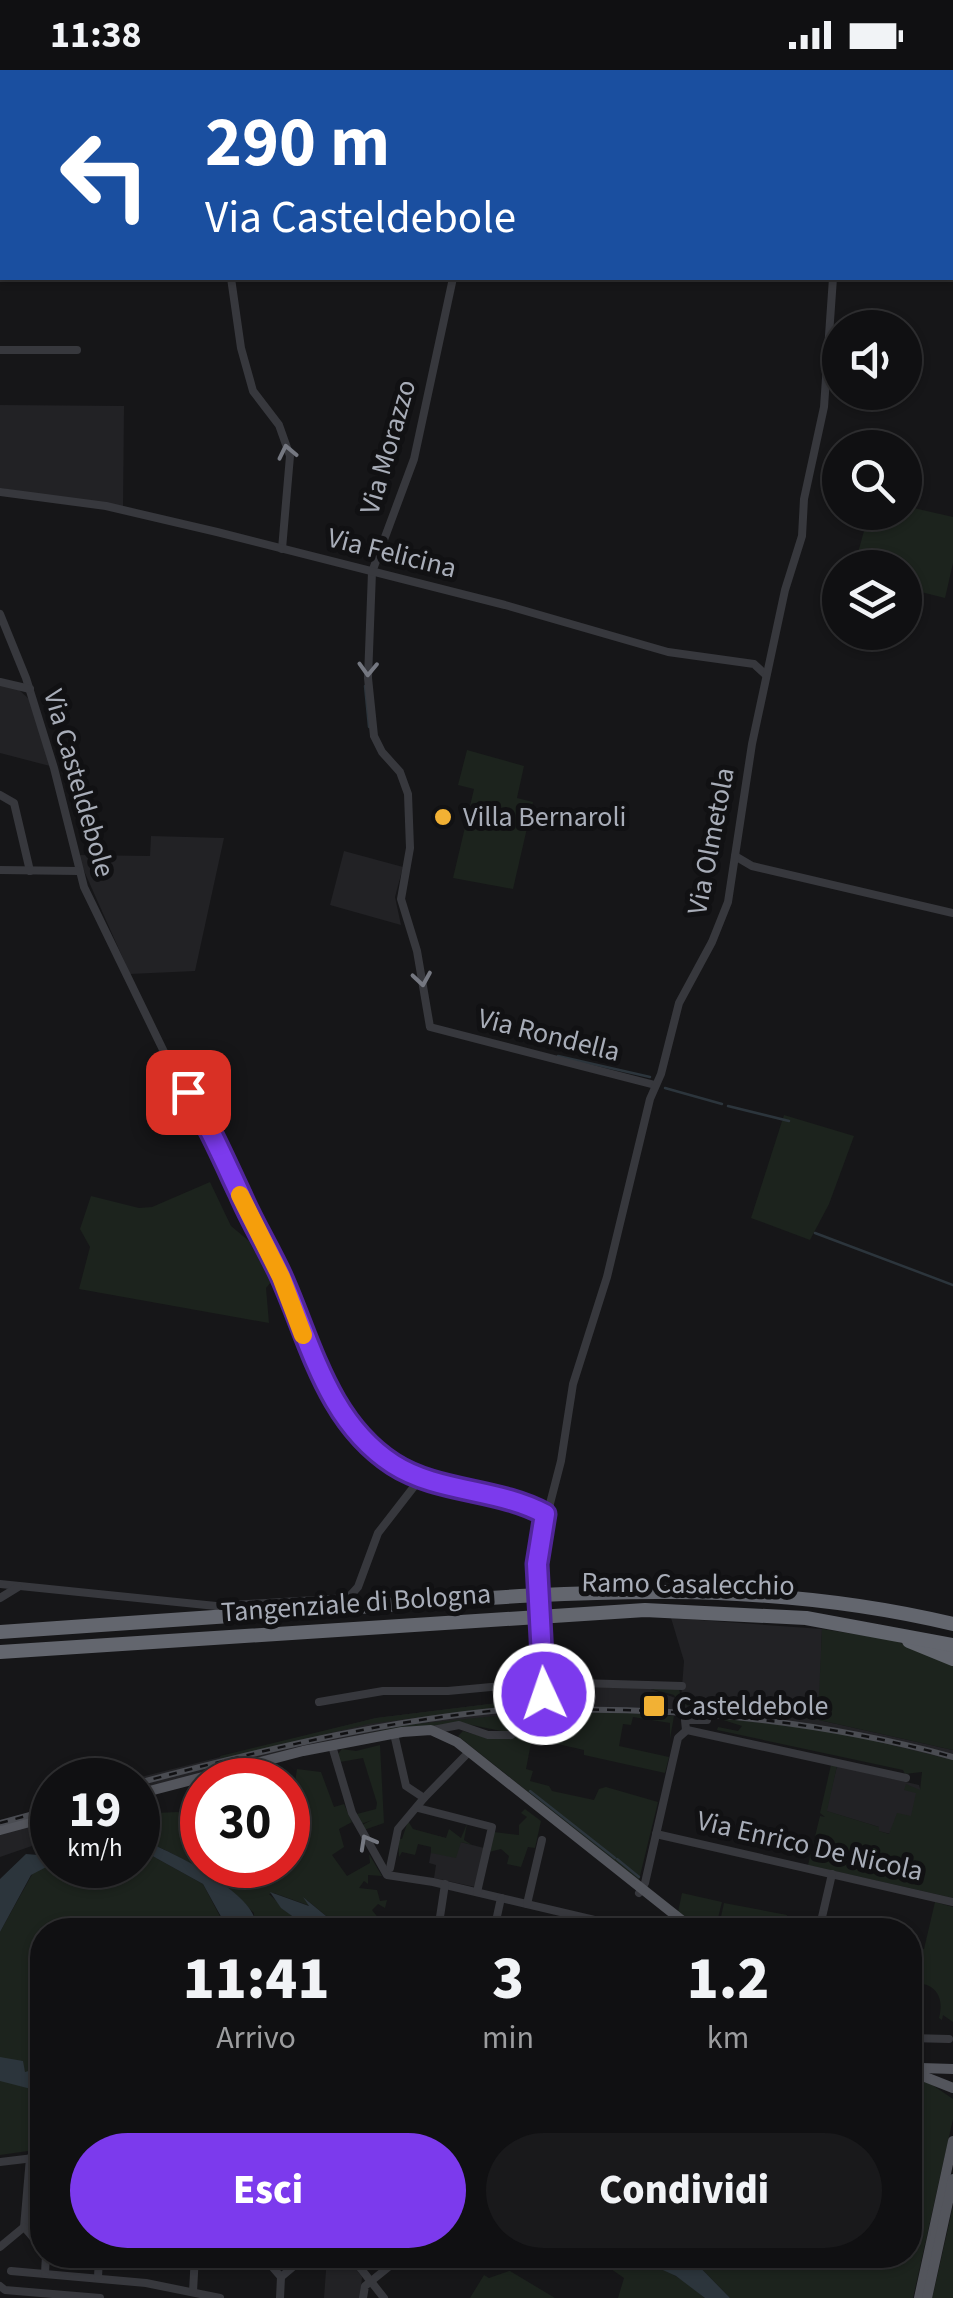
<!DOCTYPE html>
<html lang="it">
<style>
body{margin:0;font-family:"Source Sans 3",sans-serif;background:#19191b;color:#f1f3f6;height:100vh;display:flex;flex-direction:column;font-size:38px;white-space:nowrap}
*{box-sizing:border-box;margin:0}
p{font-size:32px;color:#9c9d9f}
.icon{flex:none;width:55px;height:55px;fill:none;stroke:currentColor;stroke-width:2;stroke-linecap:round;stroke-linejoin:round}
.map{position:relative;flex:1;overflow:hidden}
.panel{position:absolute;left:30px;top:1848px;width:892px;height:350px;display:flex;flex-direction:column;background:#101012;border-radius:40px;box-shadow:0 2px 8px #0004,0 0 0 2px #303032}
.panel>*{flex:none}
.guide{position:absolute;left:0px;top:0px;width:955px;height:210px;box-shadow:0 2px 8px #0004,0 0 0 2px #303032;background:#1a4fa0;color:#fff;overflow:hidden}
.tools{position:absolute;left:822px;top:240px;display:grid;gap:20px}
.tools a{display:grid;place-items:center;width:100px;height:100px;border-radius:50%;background:#101012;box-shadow:0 2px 8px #0004,0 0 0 2px #303032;font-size:50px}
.speed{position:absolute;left:30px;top:1688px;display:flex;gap:20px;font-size:50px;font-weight:700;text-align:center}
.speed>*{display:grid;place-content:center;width:130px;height:130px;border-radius:50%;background:#101012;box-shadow:0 2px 8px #0004,0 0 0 2px #303032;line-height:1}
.speed small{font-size:25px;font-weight:400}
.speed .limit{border:15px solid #d22;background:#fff;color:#111}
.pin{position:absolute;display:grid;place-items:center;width:85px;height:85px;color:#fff;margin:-42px;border-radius:20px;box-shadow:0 5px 15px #0006}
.me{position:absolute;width:110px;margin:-55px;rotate:357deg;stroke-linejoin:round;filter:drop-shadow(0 0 8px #0008)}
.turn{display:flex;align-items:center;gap:35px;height:210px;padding:0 40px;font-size:45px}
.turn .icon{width:130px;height:130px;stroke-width:2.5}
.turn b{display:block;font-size:70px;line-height:85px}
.eta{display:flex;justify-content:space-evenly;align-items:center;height:170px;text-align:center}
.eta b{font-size:60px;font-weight:800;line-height:70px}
.cta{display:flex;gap:20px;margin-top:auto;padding:20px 40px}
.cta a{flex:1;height:115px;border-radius:60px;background:#7c3aed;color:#fff;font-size:40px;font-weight:800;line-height:115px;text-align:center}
.cta a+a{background:#19191b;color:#f1f3f6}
.status{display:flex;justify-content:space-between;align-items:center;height:70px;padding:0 50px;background:#101012;direction:ltr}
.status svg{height:28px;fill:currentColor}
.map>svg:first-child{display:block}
</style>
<div class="status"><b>11:38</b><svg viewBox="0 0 49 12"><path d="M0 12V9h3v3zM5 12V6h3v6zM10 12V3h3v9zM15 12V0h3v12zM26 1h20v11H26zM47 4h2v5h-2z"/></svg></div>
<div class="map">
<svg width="953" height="2228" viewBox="0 0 953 2228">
<rect width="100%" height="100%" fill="#161618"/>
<g fill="#222225">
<path d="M 0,335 L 124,336 L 123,438 L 0,418 Z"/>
<path d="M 0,615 L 19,620 L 30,630 L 50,696 L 0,683 Z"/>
<path d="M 151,766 L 224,768 L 195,901 L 130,904 L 81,794 L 78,785 L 150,786 Z"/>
<path d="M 344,781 L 403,797 L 395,827 L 401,855 L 330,835 Z"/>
<path d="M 671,1548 L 822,1559 L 819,1650 L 953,1680 L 953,1694 L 811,1658 L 709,1646 L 579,1643 L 457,1652 L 138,1721 L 138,1710 L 129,1710 L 376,1648 L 523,1630 L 545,1633 L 550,1616 L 648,1618 L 681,1630 L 684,1591 Z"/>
<path d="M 837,1696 L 919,1715 L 922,1726 L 912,1769 L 878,1761 L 879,1757 L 826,1741 Z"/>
<path d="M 52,1750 L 52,1769 L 0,1787 L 0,1763 Z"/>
<path d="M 434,1765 L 484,1778 L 475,1817 L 434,1808 L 436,1795 L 429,1793 Z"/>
<path d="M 313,2185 L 345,2185 L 362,2207 L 360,2228 L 324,2228 L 327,2187 Z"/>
</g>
<g fill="#1c231d">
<path d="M 905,436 L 953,447 L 953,493 L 945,528 L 905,518 L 905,498 L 854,497 L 869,443 L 905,442 Z"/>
<path d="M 467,680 L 524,696 L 517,728 L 533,732 L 513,819 L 453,808 L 474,719 L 458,715 Z"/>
<path d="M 784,1045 L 854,1066 L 829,1134 L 810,1170 L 751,1148 Z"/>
<path d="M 210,1112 L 231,1156 L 249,1171 L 271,1212 L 266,1218 L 269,1253 L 79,1219 L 90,1177 L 80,1159 L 91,1126 L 139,1138 L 152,1137 Z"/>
<path d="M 822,1559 L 893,1570 L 953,1594 L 953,1680 L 819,1650 L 679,1635 L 674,1625 L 648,1618 L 679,1619 L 682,1631 L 818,1647 Z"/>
<path d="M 523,1630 L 540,1632 L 368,1654 L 221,1689 L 220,1686 L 376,1648 Z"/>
<path d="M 534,1642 L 530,1650 L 506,1662 L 457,1652 L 284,1682 L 406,1655 Z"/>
<path d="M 615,1642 L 674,1646 L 670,1669 L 670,1653 L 633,1647 L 631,1655 L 623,1654 L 619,1676 L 669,1687 L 665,1703 L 584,1685 L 584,1680 L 536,1669 L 531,1673 L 526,1699 L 533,1701 L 530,1711 L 549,1716 L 552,1721 L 594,1730 L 599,1719 L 606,1717 L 658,1732 L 639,1810 L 458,1666 L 463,1661 C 494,1671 521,1674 541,1644 Z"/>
<path d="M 714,1647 L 838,1662 L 953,1690 L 953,1828 L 808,1795 L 820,1746 L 825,1747 L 820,1743 L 831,1695 L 837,1696 L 827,1741 L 879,1757 L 879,1761 L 889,1764 L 897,1743 L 911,1746 L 916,1723 L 904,1720 L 906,1714 L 920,1720 L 922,1702 L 905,1704 L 903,1700 L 717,1660 L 718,1657 L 738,1661 L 742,1656 Z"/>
<path d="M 380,1675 L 384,1753 L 364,1760 L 362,1755 L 372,1750 L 361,1754 L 357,1744 L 376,1739 L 377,1733 L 363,1688 L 340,1692 L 338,1684 L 342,1679 L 356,1681 Z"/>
<path d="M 297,1699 L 321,1702 L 334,1737 L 344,1734 L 352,1752 L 339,1759 L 344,1777 L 332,1785 L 347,1806 L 370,1793 L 369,1784 L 382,1806 L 368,1805 L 368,1814 L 364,1811 L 359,1818 L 377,1820 L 380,1831 L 387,1830 L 385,1838 L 378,1834 L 372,1840 L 388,1860 L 343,1860 L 307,1830 L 310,1836 L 274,1823 L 269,1824 L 292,1846 L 275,1851 L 254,1849 L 254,1843 C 219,1809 183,1785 138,1769 L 138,1746 L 141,1745 L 138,1728 L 149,1725 L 154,1743 L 178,1742 L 202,1748 L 202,1795 L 288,1795 L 288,1718 L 294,1718 Z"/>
<path d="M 525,1739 L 541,1751 L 535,1778 L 528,1777 L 521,1797 L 507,1794 L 509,1786 L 501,1779 L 489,1782 L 494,1762 L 519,1765 L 519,1755 L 527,1747 L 521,1743 Z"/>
<path d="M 408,1751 L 413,1759 L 446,1768 L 449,1759 L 461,1768 L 467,1754 L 464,1770 L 472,1775 L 461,1772 L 456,1788 L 431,1783 L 431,1777 L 418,1774 L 415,1785 L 402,1782 L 399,1787 L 398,1768 L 402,1769 Z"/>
<path d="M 138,1778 L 203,1814 L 223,1852 L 269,1860 L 42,1860 L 42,2079 L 0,2085 L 0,1862 L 34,1801 L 52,1794 L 138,1795 Z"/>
<path d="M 682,1823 L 722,1832 L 715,1860 L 701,1860 L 678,1842 Z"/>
<path d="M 935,1832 L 953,1837 L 953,1952 L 943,1945 L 942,1950 L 939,1948 C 945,1927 935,1910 910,1914 L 910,1877 L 924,1879 Z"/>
<path d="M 724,1833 L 787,1845 L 784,1860 L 718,1860 Z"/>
<path d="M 910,2007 L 931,2014 L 953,2029 L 953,2049 L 913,2228 L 730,2228 L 688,2185 L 910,2185 Z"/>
<path d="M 953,2136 L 953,2228 L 932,2228 L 935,2216 Z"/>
<path d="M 591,2185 C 638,2185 669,2196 705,2228 L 618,2228 L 624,2208 Z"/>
<path d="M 509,2201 L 510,2201 L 555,2228 L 470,2228 L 484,2205 L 489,2208 Z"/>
</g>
<g fill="#2c353c">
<path d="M 138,1769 C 169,1779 246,1819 255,1849 L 275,1851 L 292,1846 L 281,1838 L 270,1822 L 309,1836 L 303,1827 L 343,1860 L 269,1860 L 224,1852 L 203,1814 L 138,1778 Z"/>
<path d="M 52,1773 L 52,1794 L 31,1805 L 0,1862 L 0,1809 L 26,1784 L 38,1785 Z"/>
<path d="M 0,1987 L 23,1991 L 25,2002 L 42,1997 L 41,2017 L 35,2020 L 0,2011 Z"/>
<path d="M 630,2185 L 688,2185 L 730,2228 L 705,2228 L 676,2206 Z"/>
</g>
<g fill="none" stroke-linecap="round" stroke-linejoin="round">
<g stroke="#2c353c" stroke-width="2.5">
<path d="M 365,616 L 369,657"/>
<path d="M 558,986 L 650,1007"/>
<path d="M 665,1018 L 722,1034"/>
<path d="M 728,1036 L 789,1051"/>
<path d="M 815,1163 L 953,1215"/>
<path d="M 530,1721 L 615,1788"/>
<path d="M 617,1789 L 639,1807"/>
</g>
<g stroke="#37383d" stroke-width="8">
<path d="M 809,0 L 809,2"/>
<path d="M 122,2 L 122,0"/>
<path d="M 245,2 L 247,0"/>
<path d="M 511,2 L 513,2"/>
<path d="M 557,2 L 558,0"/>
<path d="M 0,185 L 2,181"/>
<path d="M 231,208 L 241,278 L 253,321 L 279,355 L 290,386 L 282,479"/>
<path d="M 453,208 L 414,389 L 372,502 L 368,608 L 374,666 L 382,682 L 400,702 L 408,724 L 410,778 L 401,829 L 417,881 L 430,957 L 655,1015"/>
<path d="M 0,280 L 77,280"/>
<path d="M 0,422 L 106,436 L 217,462 L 505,535 L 668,582 L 754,594 L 766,605"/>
<path d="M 0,544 L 26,608 L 54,698 L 84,817 L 167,988 L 216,1067 L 334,1332 L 376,1380 L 410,1404 L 482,1421 L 545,1444"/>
<path d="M 0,612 L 30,619"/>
<path d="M 0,725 L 14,733 L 30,801"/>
<path d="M 735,786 L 752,796 L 953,843"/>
<path d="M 0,800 L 78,801"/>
<path d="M 0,1514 L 216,1536 L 348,1528 L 358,1517 L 378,1463 L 416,1414 L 425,1410"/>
<path d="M 538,1514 L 538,1480 L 561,1391 L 573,1314 L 607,1207 L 650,1029 L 661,1004 L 679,933 L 712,872 L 728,832 L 752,674 L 785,520 L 802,466 L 804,429 L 824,337 L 833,208"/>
<path d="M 0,1528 L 18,1517"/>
<path d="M 541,1559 L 545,1614"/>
<path d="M 319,1632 L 383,1621 L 448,1621 L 545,1612 L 682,1616"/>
<path d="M 433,1660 L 459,1655 L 488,1665 L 511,1665"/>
<path d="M 686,1660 L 685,1650 L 707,1650"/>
<path d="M 332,1676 L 352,1743 L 387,1805 L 433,1812 L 637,1860"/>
<path d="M 424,1728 L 465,1686"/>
<path d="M 418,1738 L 492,1757 L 477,1822"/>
<path d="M 656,1764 L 953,1832"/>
<path d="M 390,1798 L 398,1759 L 424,1728 L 406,1716 L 395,1668"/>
<path d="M 639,1823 L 645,1813 L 678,1668 L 687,1660 L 906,1708"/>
<path d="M 527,1834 L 542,1770"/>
<path d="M 438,1860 L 445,1814"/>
<path d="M 494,1860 L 501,1828"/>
<path d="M 673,1860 L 682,1853 L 685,1860"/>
<path d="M 819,1860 L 832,1804"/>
<path d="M 910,1968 L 949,1969"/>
<path d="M 30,2088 L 24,2157 L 42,2178"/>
<path d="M 0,2092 L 42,2087"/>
<path d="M 0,2177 L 24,2157"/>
<path d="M 262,2185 L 281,2207"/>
<path d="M 350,2185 L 384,2228"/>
<path d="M 11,2201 L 146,2213 L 220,2228"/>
<path d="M 45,2203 L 46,2185"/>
<path d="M 98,2208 L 99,2185"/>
<path d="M 0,2216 L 5,2220 L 100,2228"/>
<path d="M 193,2222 L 195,2185"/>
<path d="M 280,2228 L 281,2207 L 307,2185"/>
<path d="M 363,2228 L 365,2216 L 396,2191 L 391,2185"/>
</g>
<g stroke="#53555c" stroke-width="10">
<path d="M 138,1724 L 303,1681 L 402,1662 L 431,1660 L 457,1672 L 694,1860"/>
<path d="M 0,1760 L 52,1746"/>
<path d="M 921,1998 L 953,1999"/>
<path d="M 910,2001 L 953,2018"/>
<path d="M 919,2228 L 953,2071"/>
<path d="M 927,2228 L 953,2109"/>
</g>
<g stroke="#63666e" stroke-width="14">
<path d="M 0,1562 C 129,1553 258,1544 387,1535 C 581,1521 761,1508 953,1554"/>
<path d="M 909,1571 L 953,1589"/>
<path d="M 0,1582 L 645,1540 L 806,1548 L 953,1575"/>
</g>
<defs>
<g id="rail">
<path d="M 543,1640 C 683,1637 818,1650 953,1687"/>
<path d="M 138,1713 C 270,1678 400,1646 538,1637"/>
<path d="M 0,1753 L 52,1739"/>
</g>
</defs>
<use href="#rail" stroke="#4a4c52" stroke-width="6"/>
<use href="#rail" stroke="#111113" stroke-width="2.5" stroke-dasharray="8" stroke-linecap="butt"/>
<g stroke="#37383d" stroke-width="8">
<path d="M 538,1514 L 541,1559"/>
<path d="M 511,1665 L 534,1649 L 545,1619"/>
</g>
</g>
<defs><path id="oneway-chevron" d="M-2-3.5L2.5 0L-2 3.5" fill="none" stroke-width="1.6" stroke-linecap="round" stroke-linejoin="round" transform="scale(2.5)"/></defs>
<g stroke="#757881">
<use href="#oneway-chevron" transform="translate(287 382) rotate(-102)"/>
<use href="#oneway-chevron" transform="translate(368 599) rotate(92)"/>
<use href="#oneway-chevron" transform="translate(422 909) rotate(81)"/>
<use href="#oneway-chevron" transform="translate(367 1772) rotate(-119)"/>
</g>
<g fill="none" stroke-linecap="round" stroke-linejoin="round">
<defs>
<path id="route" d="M 188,1022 C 209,1055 223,1088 240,1124 C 252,1152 268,1178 281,1206 C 311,1273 327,1351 393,1394 C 438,1423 497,1418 545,1444 L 537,1494 L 544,1624"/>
</defs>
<use href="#route" stroke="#51269a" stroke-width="25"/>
<use href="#route" stroke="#7c3aed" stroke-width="18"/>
<path stroke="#f59e0b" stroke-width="18" d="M 240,1125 L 281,1207 L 303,1265"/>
</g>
<g fill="#f2b134" stroke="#111113" stroke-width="4">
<circle cx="443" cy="747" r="10"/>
<rect x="642" y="1624" width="24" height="24" rx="5"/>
</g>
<g text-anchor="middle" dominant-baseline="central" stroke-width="10" stroke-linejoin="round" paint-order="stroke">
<g font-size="28" fill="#a8adb8" stroke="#111113">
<text transform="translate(388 377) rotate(-74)">Via Morazzo</text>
<text transform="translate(392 483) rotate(14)">Via Felicina</text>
<text transform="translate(79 713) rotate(74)">Via Casteldebole</text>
<text transform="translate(711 771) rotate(-79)">Via Olmetola</text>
<text transform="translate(549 965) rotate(14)">Via Rondella</text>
<text transform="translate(688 1514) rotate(1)">Ramo Casalecchio</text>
<text transform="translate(356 1533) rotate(-4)">Tangenziale di Bologna</text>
<text transform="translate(810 1776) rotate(13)">Via Enrico De Nicola</text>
</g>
<g font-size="28" fill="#a8adb8" stroke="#111113" text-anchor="start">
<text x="463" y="747">Villa Bernaroli</text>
<text x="676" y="1636">Casteldebole</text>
</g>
</g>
</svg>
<div class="tools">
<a><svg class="icon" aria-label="sound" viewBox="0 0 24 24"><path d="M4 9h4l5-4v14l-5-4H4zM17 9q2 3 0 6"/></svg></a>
<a><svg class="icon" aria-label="search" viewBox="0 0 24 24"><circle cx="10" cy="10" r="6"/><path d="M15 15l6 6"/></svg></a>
<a><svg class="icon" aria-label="layers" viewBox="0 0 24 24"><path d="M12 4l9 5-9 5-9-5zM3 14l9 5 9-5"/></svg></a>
</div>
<div class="speed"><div>19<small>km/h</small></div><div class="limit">30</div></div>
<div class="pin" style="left:188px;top:1022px;background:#d93025"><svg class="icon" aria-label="arrive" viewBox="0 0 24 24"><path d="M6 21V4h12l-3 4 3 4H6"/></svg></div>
<svg class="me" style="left:544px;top:1624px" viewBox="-20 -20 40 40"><circle r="17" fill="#7c3aed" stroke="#fff" stroke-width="3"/><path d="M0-11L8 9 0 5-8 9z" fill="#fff"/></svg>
<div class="guide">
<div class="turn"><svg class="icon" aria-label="left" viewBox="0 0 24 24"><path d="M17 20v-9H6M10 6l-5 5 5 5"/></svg><div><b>290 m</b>Via Casteldebole</div></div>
</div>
<section class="panel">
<div class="eta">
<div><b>11:41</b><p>Arrivo</p></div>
<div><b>3</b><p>min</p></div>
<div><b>1.2</b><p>km</p></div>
</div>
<div class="cta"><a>Esci</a><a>Condividi</a></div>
</section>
</div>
